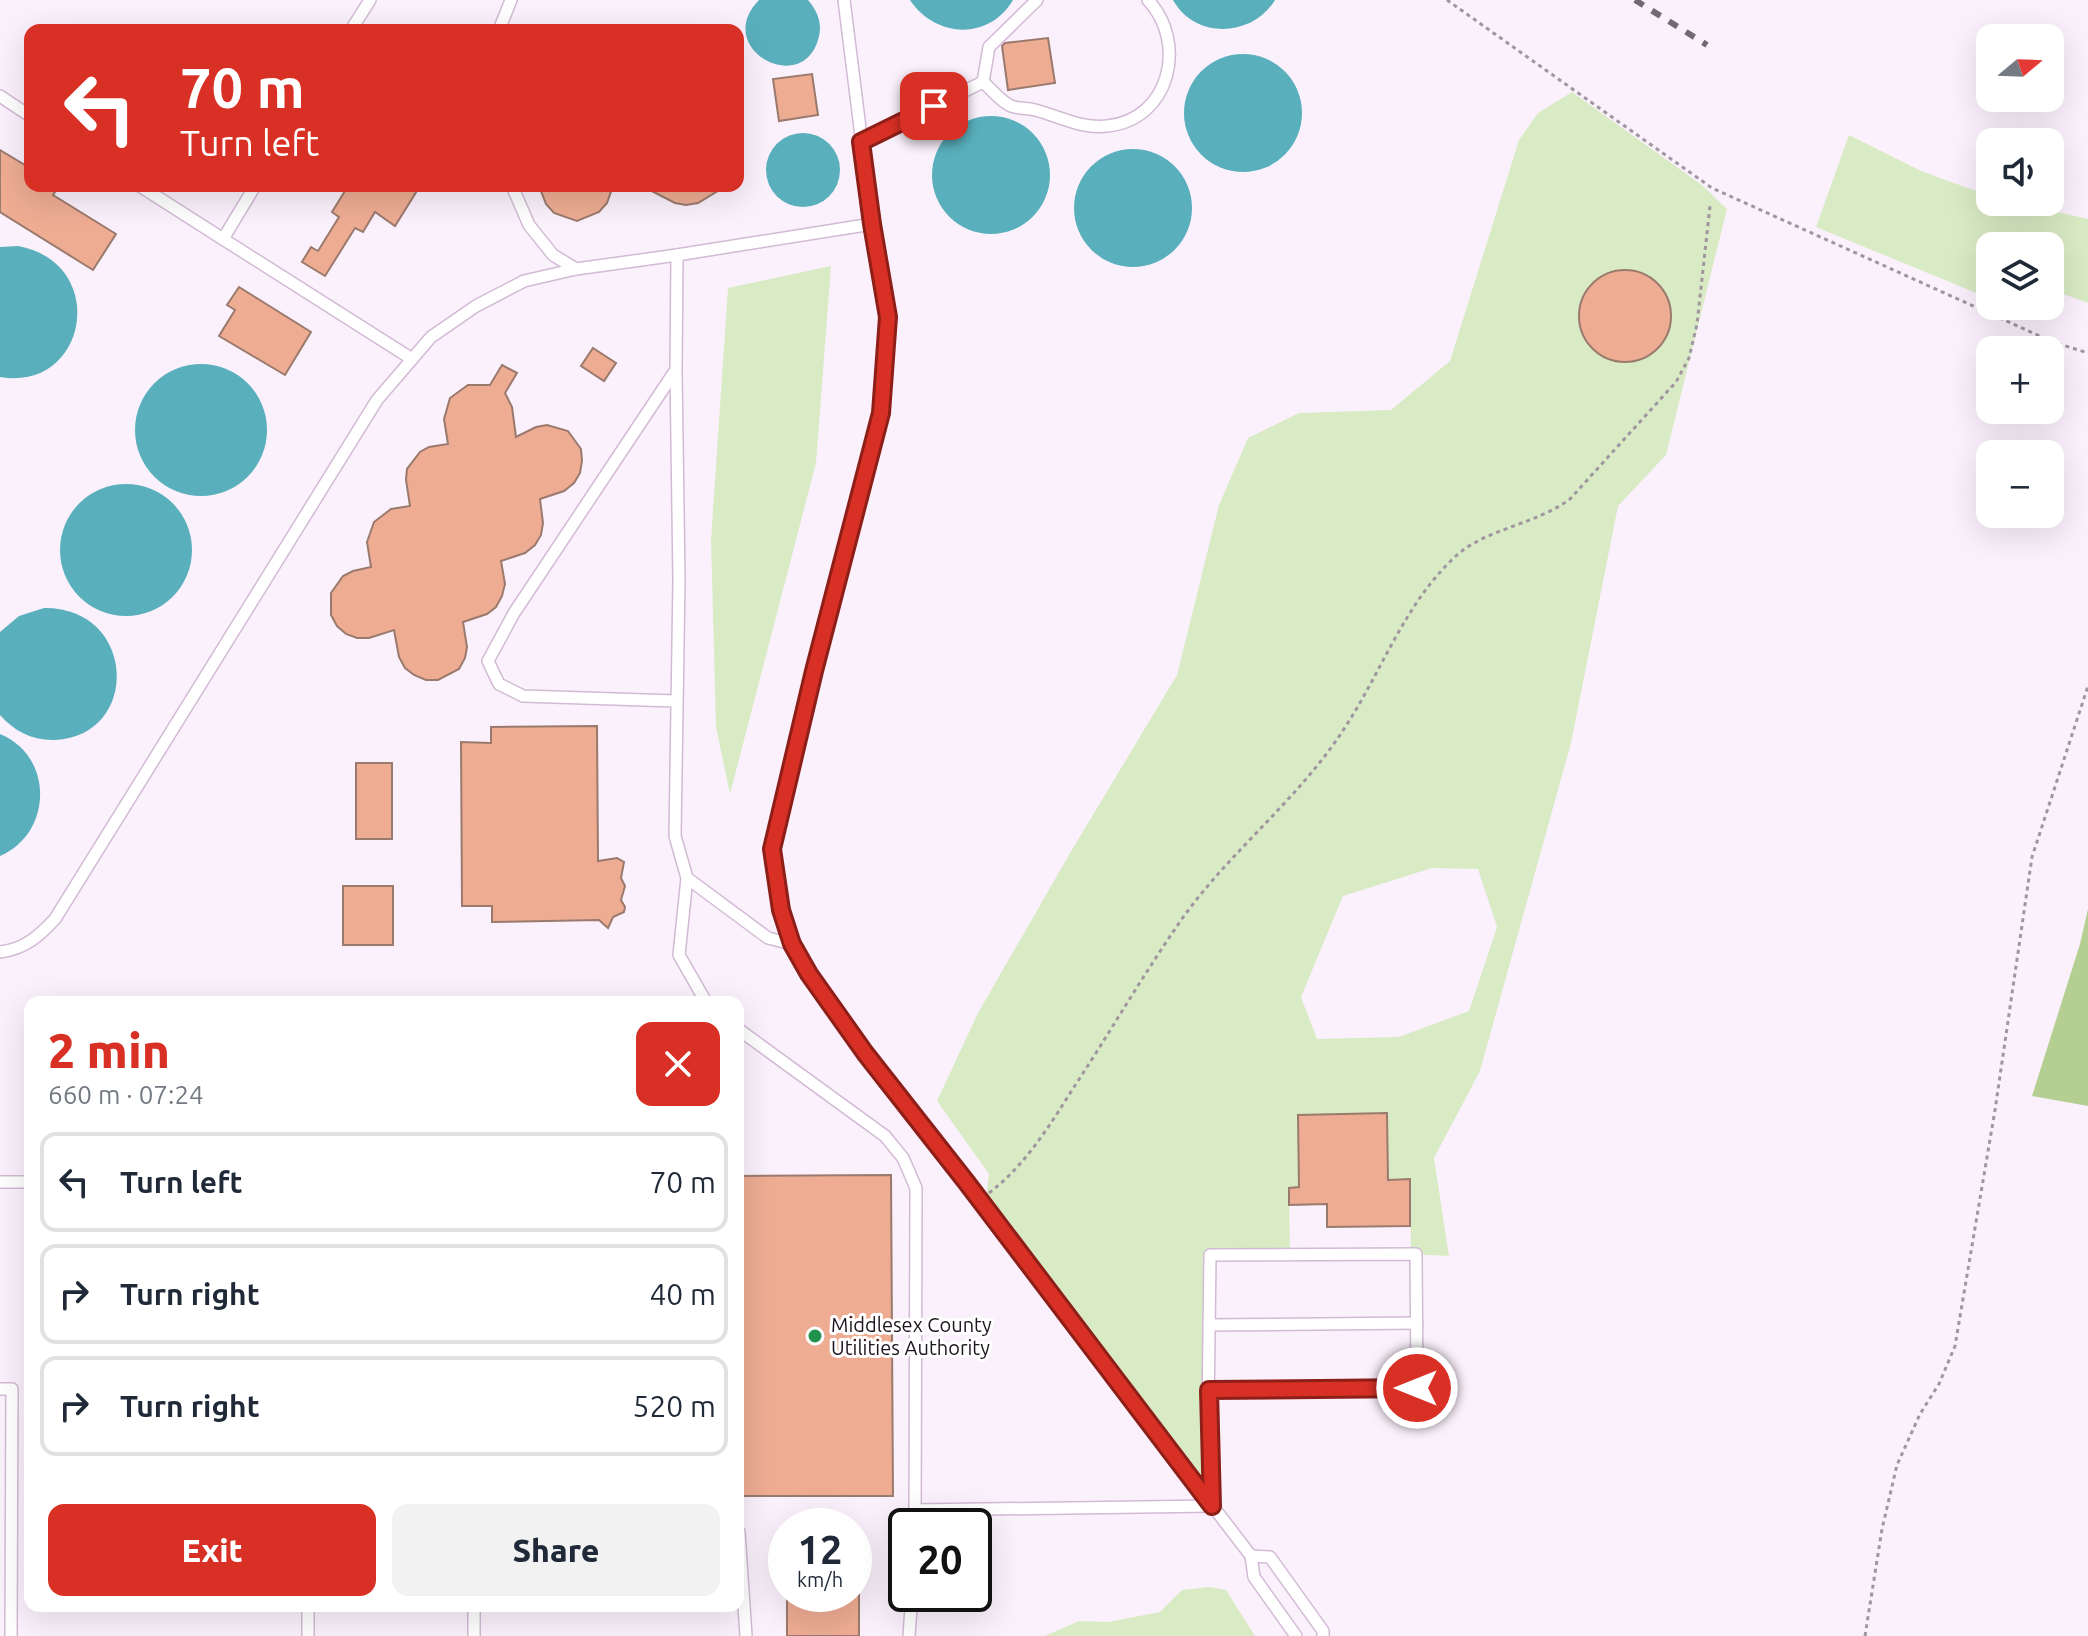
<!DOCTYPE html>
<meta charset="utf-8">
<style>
body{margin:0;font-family:Ubuntu,sans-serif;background:#f2f2f3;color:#1f2937;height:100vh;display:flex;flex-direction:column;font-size:30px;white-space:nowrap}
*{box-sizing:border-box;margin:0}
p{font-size:26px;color:#747a83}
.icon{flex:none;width:44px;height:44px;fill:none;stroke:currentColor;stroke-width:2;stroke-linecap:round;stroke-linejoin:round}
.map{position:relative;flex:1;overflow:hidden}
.side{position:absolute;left:24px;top:996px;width:720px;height:616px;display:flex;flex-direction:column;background:#fff;border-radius:16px;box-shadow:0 8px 32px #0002}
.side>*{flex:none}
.guide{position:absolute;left:24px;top:24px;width:720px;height:168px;border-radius:16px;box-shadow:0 8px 32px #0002;background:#d93025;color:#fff;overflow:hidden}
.needle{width:52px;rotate:71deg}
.tools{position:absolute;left:1976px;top:24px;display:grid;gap:16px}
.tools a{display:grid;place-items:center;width:88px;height:88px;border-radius:16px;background:#fff;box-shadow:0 8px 32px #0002;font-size:40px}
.speed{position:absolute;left:768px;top:1508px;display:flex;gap:16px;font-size:40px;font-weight:700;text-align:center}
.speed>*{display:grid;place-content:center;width:104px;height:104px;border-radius:50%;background:#fff;box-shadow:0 8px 32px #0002;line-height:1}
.speed small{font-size:20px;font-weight:400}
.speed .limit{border:4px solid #111;border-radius:12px;background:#fff;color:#111}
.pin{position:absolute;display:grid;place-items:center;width:68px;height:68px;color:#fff;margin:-34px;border-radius:16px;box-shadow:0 4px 12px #0006}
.me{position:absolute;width:88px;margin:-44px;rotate:270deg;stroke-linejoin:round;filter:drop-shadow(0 0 6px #0008)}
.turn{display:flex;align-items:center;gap:28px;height:168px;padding:0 24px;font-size:36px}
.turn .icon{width:104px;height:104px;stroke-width:2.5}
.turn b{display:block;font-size:56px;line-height:68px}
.round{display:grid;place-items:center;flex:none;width:84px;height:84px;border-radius:16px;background:#f2f2f3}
.summary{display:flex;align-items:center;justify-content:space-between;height:136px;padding:0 24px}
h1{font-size:48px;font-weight:800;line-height:60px;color:#d93025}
.button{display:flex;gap:16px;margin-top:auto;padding:16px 24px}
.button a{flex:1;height:92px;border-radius:16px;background:#d93025;color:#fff;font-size:32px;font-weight:800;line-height:92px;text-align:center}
.button a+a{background:#f2f2f3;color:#1f2937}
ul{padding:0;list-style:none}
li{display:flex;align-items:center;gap:24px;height:100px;margin:0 16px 12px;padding:0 8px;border:4px solid #e0e1e3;border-radius:16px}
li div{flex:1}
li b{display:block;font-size:30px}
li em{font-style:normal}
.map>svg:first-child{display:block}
</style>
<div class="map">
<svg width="2088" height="1636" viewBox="0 0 2088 1636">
<rect width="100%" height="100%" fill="#fbf1fc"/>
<g fill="#d9ebc5" fill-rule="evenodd">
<path d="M 1572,92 L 1702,185 L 1727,209 L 1666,455 L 1618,506 L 1571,743 L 1480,1071 L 1434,1158 L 1449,1256 L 1411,1254 L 1410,1180 L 1388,1180 L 1387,1114 L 1298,1115 L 1299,1187 L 1289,1188 L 1290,1254 L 1210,1255 L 1212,1506 L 985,1207 L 989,1174 L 937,1101 L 978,1013 L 1073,848 L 1177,675 L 1219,505 L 1248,438 L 1299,413 L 1391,410 L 1450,361 L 1519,140 L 1538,113 ZM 1618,269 C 1653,270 1683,297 1667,334 C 1663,344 1656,352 1647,356 C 1589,386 1543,295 1618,269 ZM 1432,868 L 1478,869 L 1497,927 L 1469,1011 L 1399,1037 L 1317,1039 L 1301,997 L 1343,896 Z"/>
<path d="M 1849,135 L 1921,171 L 1990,196 L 1990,202 L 2015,202 L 2088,219 L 2088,303 L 2050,289 L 2050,246 L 1990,246 L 1990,293 L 1986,297 L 1816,227 Z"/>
<path d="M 831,266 L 816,463 L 730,794 L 716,727 L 711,540 L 728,288 Z"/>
<path d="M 1209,1587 L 1226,1590 L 1255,1636 L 1045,1636 L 1079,1621 L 1108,1622 L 1160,1612 L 1182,1590 Z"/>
</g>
<path fill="#b5cf93" d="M 2088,909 L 2088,1106 L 2032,1096 L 2080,944 Z"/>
<g fill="#59b0bc">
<path d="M 759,0 L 808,0 C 818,12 823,24 818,40 C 801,97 712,48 759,0 Z"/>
<path d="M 910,0 L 1013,0 C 989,41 935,38 910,0 Z"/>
<path d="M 1173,0 L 1275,0 C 1253,37 1195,40 1173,0 Z"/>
<circle cx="1243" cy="113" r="59"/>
<circle cx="991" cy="175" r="59"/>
<circle cx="803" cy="170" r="37"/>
<circle cx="1133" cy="208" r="59"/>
<path d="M 18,246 C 110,263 88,392 0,377 L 0,247 Z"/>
<circle cx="201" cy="430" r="66"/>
<circle cx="126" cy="550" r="66"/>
<path d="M 44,608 C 137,607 141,736 55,740 C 33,741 14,731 0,715 L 0,632 L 19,616 Z"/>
<path d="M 0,734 C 54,756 53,833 0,856 Z"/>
</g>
<g fill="#eeac93" stroke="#9a7a6d" stroke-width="2">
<path d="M 1048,38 L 1055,83 L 1008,90 L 1002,46 L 1005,43 Z"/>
<path d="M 812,74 L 818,115 L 779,121 L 773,79 Z"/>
<path d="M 0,150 L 30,168 L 30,186 L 59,186 L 53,195 L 116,234 L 93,270 L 0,212 Z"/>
<path d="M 348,186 L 420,186 L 395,226 L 375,212 L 363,232 L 355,228 L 325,276 L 302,262 L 311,247 L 318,251 L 339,217 L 332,212 Z"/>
<path d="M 539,186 L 613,186 L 607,203 L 599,212 L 577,221 L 554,213 L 546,204 Z"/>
<path d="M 642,186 L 726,186 L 698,203 L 686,205 L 675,203 Z"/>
<circle cx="1625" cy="316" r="46"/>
<path d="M 239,287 L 311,332 L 285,375 L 219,336 L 235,310 L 227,305 Z"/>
<path d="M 593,348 L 616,363 L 604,381 L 581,366 Z"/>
<path d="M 502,365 L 517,373 L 505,393 L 512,407 L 516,437 L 536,427 L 547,425 L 568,431 L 581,449 L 582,461 L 580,473 L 574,483 L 564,491 L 540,499 L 543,523 L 541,535 L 535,545 L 525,553 L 501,561 L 505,584 L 502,596 L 496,607 L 487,614 L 463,622 L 467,647 L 465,658 L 459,669 L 438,680 L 426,680 L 414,675 L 405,668 L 399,657 L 394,630 L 369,638 L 357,638 L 346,634 L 337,626 L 331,615 L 331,593 L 343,576 L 353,571 L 371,567 L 367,542 L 374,522 L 391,509 L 410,506 L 406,480 L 407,469 L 420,452 L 429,447 L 448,444 L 444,419 L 450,398 L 468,385 L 490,385 Z"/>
<path d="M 597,726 L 598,861 L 617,858 L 624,862 L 621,878 L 625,886 L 621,900 L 625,907 L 624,912 L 613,917 L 608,928 L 599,920 L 492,922 L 492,906 L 462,906 L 461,742 L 491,743 L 491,727 Z"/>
<rect x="356" y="763" width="36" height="76"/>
<rect x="343" y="886" width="50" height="59"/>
<path d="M 1387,1113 L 1388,1180 L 1410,1179 L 1410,1226 L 1327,1227 L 1327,1204 L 1289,1205 L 1289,1188 L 1299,1187 L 1298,1115 Z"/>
<path d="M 891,1175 L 893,1496 L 738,1496 L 738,1176 Z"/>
<rect x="787" y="1594" width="72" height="42"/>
</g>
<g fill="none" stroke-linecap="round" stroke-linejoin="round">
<defs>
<g id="service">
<path d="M 844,0 L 872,224 L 888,317 L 881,413 L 814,671 L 772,849 L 781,910 L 792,944 L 809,974 L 865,1053 L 1251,1556"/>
<path d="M 351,30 L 370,0"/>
<path d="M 499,30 L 511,0"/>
<path d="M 983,82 C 991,89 1001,102 1011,106 C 1018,109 1028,108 1035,110 C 1059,116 1081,129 1107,126 C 1170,120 1188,43 1148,0"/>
<path d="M 983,82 L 989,47 L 1037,0"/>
<path d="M 0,96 L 30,116"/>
<path d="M 861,142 L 983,82"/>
<path d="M 140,186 L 223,239 L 255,186"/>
<path d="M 512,186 L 529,225 L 553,255 L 576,269 L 677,255"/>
<path d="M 223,239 L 412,359"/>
<path d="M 675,701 L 523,696 L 499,684 L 488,661 L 514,613 L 675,371"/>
<path d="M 687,878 L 679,955 L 706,1002"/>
<path d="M 792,944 L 768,938 L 687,878 L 675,836 L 679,580 L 676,371 L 677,255 L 872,224"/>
<path d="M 0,952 C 25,949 39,936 55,919 L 377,400 L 431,337 L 476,306 L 524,281 L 576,269"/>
<path d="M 738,1029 L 885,1136 L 903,1158 L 916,1188 L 915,1526"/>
<path d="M 0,1182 L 30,1182"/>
<path d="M 1209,1325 L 1417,1323"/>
<path d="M 0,1389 L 12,1389 L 11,1636"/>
<path d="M 915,1510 L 1212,1506 L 1208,1413 L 1210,1255 L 1416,1254 L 1417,1388 L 1209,1390"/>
<path d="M 739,1532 L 746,1636"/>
<path d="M 474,1606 L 474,1636"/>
<path d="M 308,1636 L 308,1606"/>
<path d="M 909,1636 L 912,1594"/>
<path d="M 1296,1636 L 1254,1577 L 1251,1556 L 1270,1557 L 1323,1631 L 1323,1636"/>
</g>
</defs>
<use href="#service" stroke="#d2bad5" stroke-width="14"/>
<g stroke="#9f96a0" stroke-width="3" stroke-dasharray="4 4" stroke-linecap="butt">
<path d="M 1447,0 L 1712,188 L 2053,342 L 2088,353"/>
<path d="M 989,1193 C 1027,1164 1051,1123 1076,1084 C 1112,1029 1146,970 1184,916 C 1232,850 1297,800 1342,732 C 1381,674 1404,603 1457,555 C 1486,529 1537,524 1570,499 L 1676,382 L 1689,358 L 1697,324 L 1710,206"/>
<path d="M 1865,1636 L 1882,1529 L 1897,1465 L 1920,1414 L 1939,1384 L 1955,1346 L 1995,1110 L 2032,857 L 2088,686"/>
</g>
<use href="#service" stroke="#fff" stroke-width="11"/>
<path stroke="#726973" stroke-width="6" stroke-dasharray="10 10" stroke-linecap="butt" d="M 1635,0 L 1707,45"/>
</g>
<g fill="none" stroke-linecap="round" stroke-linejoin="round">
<defs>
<path id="route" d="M 934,106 L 861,142 L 872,224 L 888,317 L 881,413 L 814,671 L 772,849 L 781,910 L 792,944 L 809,974 L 865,1053 L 967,1183 L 1212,1506 L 1209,1390 L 1417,1388"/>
</defs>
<use href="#route" stroke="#8d1f18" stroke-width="20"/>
<use href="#route" stroke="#d93025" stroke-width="14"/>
</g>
<circle fill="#1f924c" stroke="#fff" stroke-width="3" cx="815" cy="1336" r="8"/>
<g text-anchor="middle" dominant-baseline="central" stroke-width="6" stroke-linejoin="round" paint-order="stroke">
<g font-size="20" fill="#1d151e" stroke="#fff" text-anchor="start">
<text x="831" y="1324">Middlesex County<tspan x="831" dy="23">Utilities Authority</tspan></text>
</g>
</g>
</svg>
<div class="tools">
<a><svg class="needle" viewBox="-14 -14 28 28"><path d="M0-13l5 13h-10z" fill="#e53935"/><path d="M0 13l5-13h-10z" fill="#747a83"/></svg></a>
<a><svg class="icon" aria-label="sound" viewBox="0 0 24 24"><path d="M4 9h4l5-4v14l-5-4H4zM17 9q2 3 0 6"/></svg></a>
<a><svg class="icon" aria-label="layers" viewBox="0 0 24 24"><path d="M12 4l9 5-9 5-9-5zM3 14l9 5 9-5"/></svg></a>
<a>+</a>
<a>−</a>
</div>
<div class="speed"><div>12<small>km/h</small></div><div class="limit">20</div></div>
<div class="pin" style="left:934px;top:106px;background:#d93025"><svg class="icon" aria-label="arrive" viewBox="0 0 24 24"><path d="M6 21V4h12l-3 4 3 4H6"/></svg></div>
<svg class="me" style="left:1417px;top:1388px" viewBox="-20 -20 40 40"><circle r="17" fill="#d93025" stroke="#fff" stroke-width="3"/><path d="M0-11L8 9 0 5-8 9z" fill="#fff"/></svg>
<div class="guide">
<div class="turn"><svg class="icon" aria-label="left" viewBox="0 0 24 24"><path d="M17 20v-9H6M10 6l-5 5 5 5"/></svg><div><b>70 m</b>Turn left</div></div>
</div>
<section class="side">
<div class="summary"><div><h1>2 min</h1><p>660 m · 07:24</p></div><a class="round" style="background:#d93025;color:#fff"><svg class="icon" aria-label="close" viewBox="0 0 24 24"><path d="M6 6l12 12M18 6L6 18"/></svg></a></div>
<ul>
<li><svg class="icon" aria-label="left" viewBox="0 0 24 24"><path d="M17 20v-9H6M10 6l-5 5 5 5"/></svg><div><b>Turn left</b></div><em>70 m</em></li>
<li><svg class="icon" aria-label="right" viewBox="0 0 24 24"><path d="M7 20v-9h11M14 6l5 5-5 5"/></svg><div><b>Turn right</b></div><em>40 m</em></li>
<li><svg class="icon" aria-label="right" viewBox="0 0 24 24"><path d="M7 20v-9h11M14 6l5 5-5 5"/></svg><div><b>Turn right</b></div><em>520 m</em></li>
</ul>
<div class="button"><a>Exit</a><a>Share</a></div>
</section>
</div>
